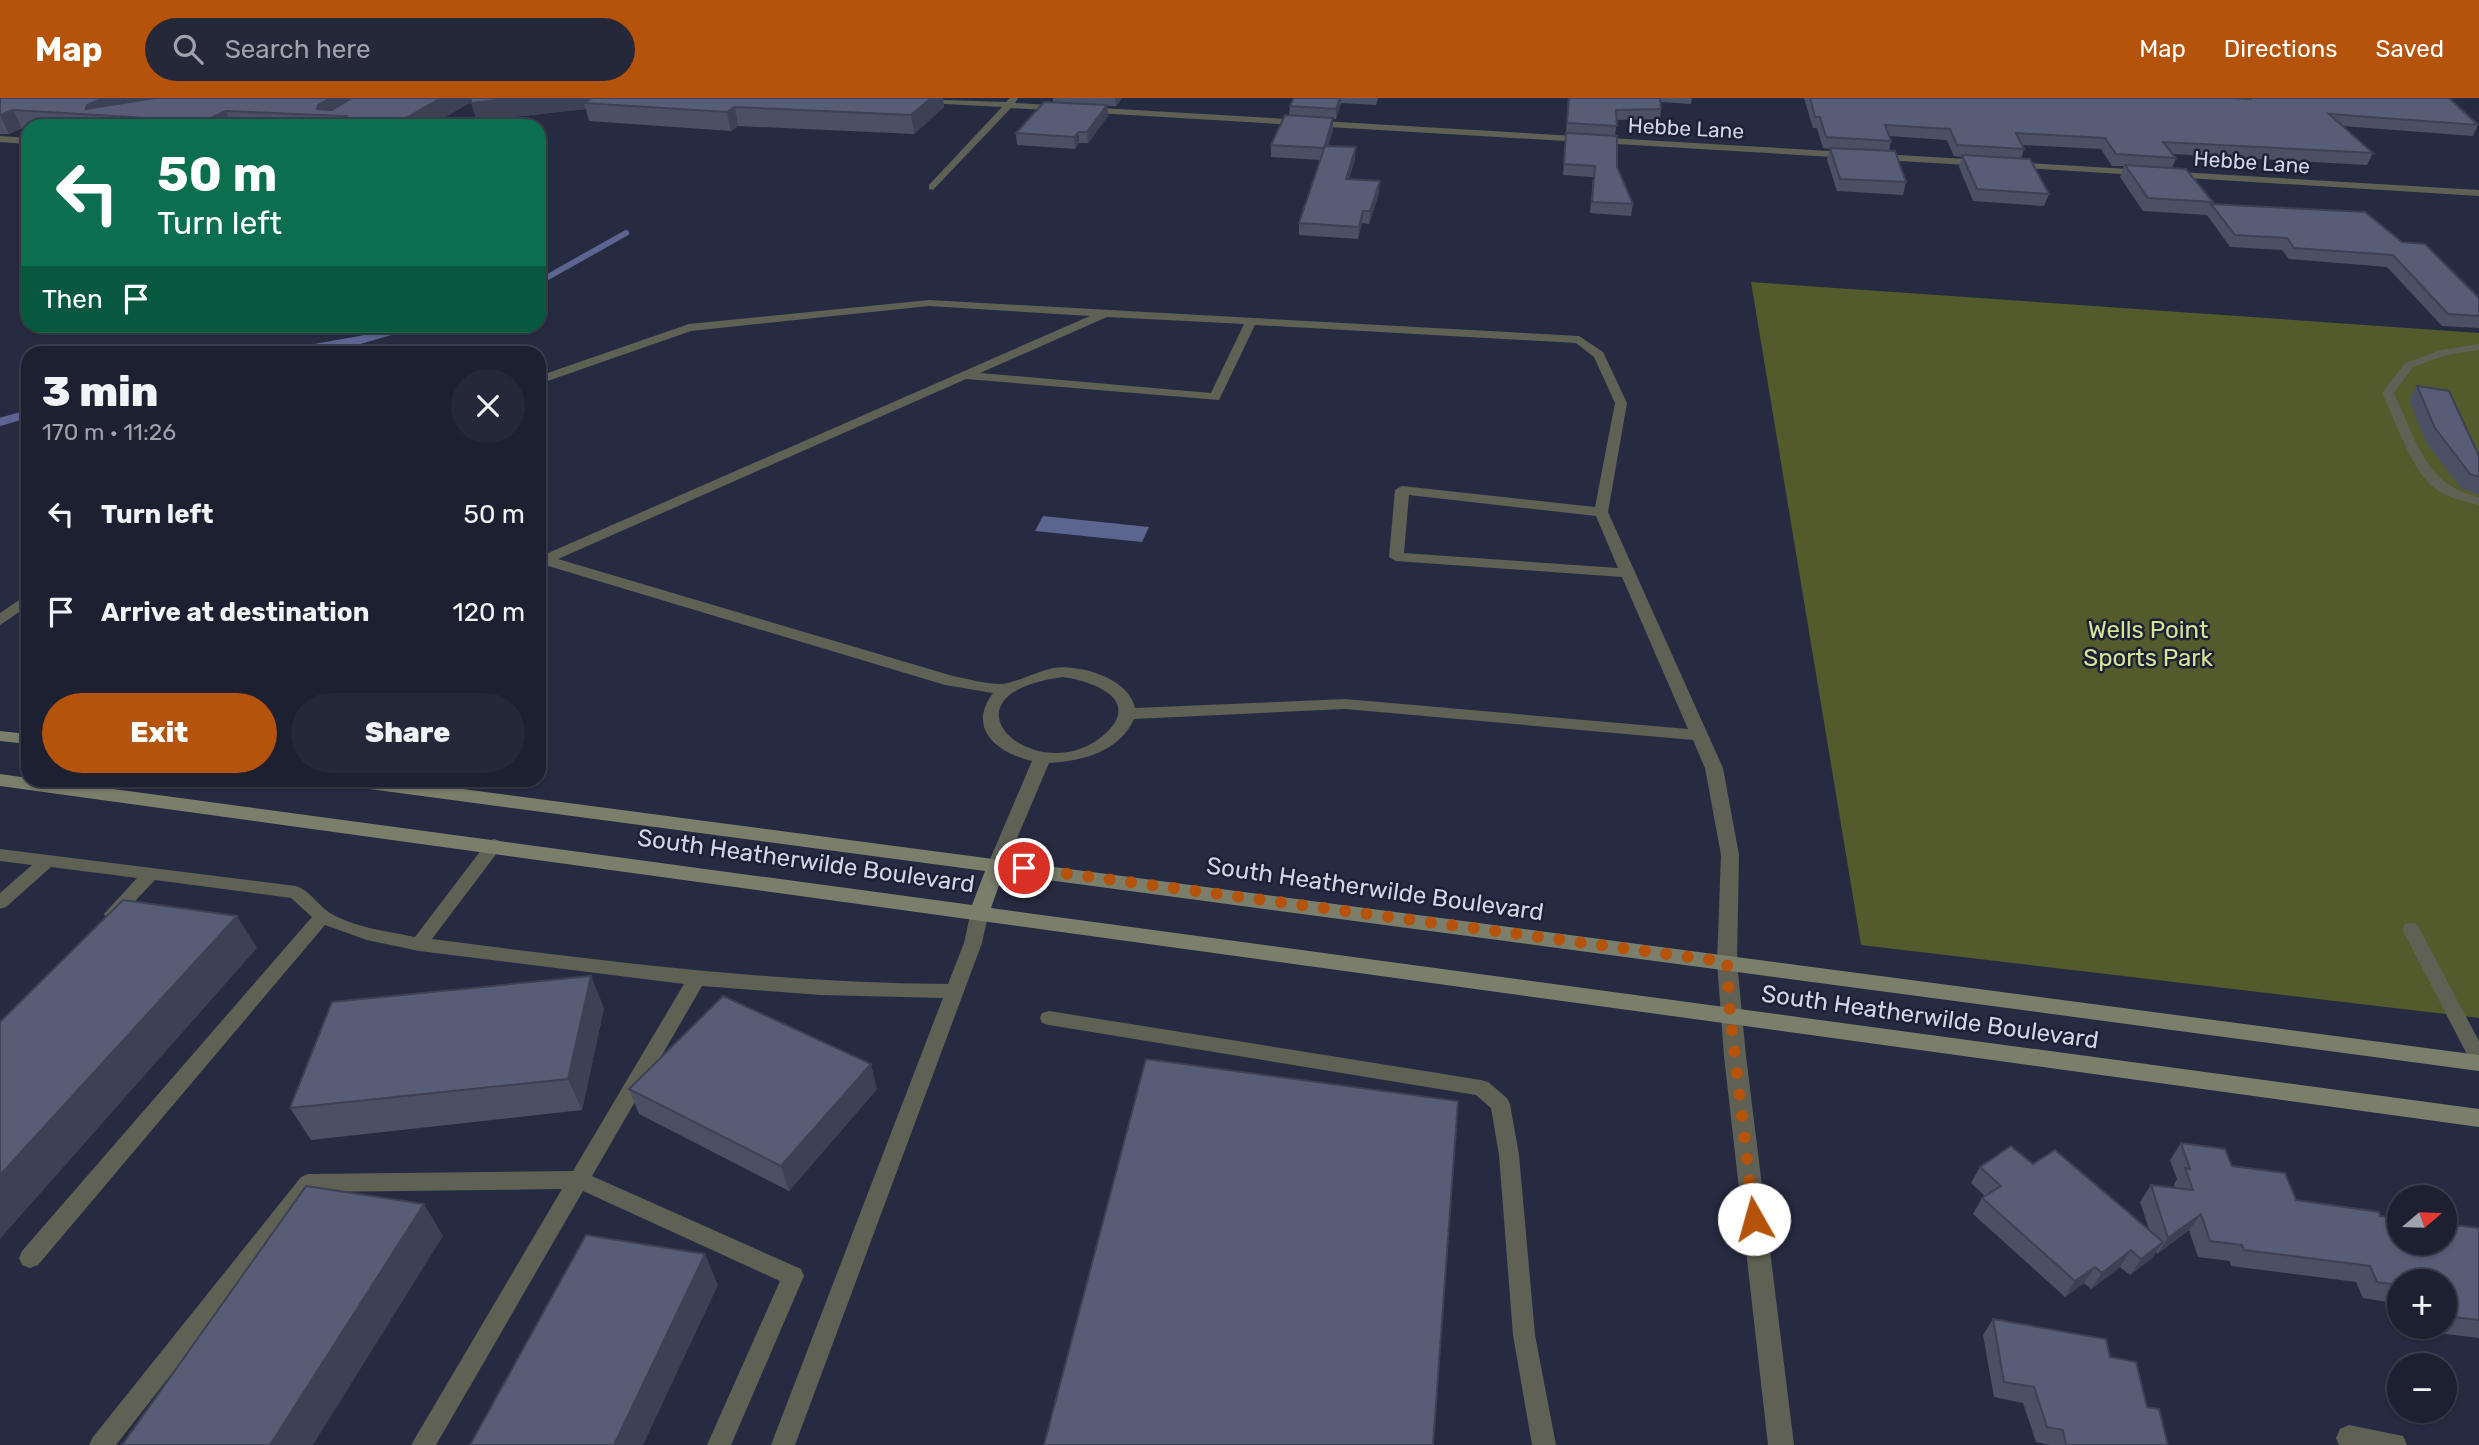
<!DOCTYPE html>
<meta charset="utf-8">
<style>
body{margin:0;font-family:Rubik,sans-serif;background:#252839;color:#f1f3f6;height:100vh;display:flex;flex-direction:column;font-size:26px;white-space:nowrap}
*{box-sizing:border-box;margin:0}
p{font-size:23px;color:#a0a3ab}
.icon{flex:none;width:38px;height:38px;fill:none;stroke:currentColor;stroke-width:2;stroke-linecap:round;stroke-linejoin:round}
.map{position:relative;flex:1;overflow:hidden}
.drawer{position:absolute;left:21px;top:248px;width:525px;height:441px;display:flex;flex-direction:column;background:#1d2031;border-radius:21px;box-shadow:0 2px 5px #0004,0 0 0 2px #3b3e4d}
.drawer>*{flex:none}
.top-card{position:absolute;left:21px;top:21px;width:525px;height:214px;border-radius:21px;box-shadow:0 2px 5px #0004,0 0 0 2px #3b3e4d;background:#0b6e4f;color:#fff;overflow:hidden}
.needle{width:46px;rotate:71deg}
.controls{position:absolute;left:2387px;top:1087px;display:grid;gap:14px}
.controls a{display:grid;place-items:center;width:70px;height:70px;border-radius:50%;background:#1d2031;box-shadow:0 2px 5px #0004,0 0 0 2px #3b3e4d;font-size:35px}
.pin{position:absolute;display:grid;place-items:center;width:60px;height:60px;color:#fff;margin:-30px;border:4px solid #fff;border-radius:50%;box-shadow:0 2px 7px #0007}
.me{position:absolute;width:77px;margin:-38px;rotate:353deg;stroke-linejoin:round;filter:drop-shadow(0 0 5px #0008)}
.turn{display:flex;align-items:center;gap:24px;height:147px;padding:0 21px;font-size:32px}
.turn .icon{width:91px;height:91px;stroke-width:2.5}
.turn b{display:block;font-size:49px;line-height:60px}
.then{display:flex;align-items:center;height:66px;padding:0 21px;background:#0003;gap:14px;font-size:26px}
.round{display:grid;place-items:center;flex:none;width:74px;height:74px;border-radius:37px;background:#252839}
.headline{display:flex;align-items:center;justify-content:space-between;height:119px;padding:0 21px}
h1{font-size:42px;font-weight:800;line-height:52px}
.primary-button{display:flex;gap:14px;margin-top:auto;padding:14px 21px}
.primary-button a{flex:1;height:80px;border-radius:42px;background:#b45309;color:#fff;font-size:28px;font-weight:800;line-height:80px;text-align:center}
.primary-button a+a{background:#252839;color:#f1f3f6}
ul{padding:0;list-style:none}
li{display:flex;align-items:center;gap:21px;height:98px;padding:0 21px}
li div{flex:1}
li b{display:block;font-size:26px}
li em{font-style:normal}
header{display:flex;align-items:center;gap:42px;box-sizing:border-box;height:98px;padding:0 35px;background:#b45309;color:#fff}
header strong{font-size:33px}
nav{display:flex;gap:38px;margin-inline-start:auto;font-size:24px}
.search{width:490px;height:63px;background:#252839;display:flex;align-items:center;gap:18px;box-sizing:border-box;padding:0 24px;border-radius:38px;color:#a0a3ab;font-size:26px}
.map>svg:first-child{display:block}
</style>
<header>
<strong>Map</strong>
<div class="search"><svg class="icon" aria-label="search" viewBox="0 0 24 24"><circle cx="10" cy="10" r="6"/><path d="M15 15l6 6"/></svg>Search here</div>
<nav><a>Map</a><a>Directions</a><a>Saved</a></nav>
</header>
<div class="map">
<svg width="2479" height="1347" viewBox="0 0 2479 1347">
<rect width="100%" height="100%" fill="#272b41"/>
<path fill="#535a2b" d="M 1751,184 L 2479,235 L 2479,920 L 1861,847 Z"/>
<path fill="#5c6490" d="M 1043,418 L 1149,429 L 1142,444 L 1035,433 Z"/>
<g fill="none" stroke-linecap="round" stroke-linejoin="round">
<path stroke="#5c6490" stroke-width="6" d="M 539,184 L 626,135"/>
<g stroke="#5c6490" stroke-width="8">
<path d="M 281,256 L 360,242 L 409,228"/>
<path d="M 0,324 L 28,316"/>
</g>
<g fill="#5f6155" fill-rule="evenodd">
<path d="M 0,38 L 28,40 L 28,46 L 0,44 Z"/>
<path d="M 2479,246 L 2479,252 L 2447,257 L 2413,269 L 2394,295 C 2415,339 2425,388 2479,399 L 2479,407 C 2465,404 2449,400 2437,392 C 2411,374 2396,323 2382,295 L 2405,265 L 2441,252 Z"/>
<path d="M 494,741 L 500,743 L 502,747 L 500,751 L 432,841 C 604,863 775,885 948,886 L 964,845 L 971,813 L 974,809 L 986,809 L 989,813 L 982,845 L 795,1347 L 771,1347 L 943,900 L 820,897 L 702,888 L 592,1078 L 801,1171 L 804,1178 L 731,1347 L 707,1347 L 780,1183 L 583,1093 L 436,1347 L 411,1347 L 562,1091 L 313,1094 L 116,1347 L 89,1347 L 93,1339 L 301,1079 L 308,1076 L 573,1073 L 684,886 L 419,853 L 367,842 L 325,827 L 38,1167 L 30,1170 L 22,1167 L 19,1160 L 22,1153 L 312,819 L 291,800 L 155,782 L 119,820 L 107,820 L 104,816 L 137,780 L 51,769 L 6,809 L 0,811 L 0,795 L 32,767 L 0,763 L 0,751 L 296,788 C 309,792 318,807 330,815 C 356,830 386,833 415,839 L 488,743 Z"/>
<path d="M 2411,825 L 2417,826 L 2479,943 L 2479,969 L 2472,966 L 2402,831 L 2405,826 Z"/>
<path d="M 1049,913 L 1481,982 L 1488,984 L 1507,1000 L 1510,1006 L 1519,1057 L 1535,1237 L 1556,1347 L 1532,1347 L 1513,1237 L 1499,1057 L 1491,1010 L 1476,997 L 1049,927 L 1042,925 L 1040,920 L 1042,915 Z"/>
</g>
<g fill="#5f6155" fill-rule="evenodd">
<path d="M 886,0 L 1006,4 L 1010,0 L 1018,0 L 1015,5 L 1984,62 L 1989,65 L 1984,68 L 1011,10 L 933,92 L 929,91 L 929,87 L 1002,9 L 890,3 Z"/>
<path d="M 2012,64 L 2479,92 L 2479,98 L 2009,69 L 2009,65 Z"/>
<path d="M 929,202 L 1579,238 L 1603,254 L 1627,305 L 1608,414 L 1723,670 L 1739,757 L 1737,864 L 1734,869 L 1727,871 L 1720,869 L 1717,864 L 1721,757 L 1705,670 L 1693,642 L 1345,611 L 1134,621 C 1119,654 1082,663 1049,665 L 1006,766 L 1004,771 L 990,771 L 988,766 L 1032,663 C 998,655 966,631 993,595 L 945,587 L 545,467 L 539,468 L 539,459 L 1090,218 L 929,208 L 691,233 L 539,286 L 539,278 L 689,226 ZM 1107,219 L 1244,226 L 1211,295 L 980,275 ZM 1255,227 L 1576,245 L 1594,259 L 1615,305 L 1595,409 L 1402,388 L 1395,392 L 1389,459 L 1396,463 L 1622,479 L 1688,631 L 1345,601 L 1135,610 C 1129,580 1079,566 1053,570 C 1039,573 1012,586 1001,586 C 986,586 968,581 953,578 L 558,461 L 966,281 L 1219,302 ZM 1409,397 L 1596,418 L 1618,470 L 1404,455 ZM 1063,579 C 1092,583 1142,601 1106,635 C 1039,697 927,597 1063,579 Z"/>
<path d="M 28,496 L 28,508 L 0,527 L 0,515 Z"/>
<path d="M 2349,1327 L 2403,1338 L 2407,1347 L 2339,1347 L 2336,1340 L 2340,1331 Z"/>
</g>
<path fill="#5f6155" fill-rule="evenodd" d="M 1727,857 L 1734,859 L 1737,864 L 1746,958 L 1794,1347 L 1768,1347 L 1724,958 L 1717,864 L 1720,859 Z"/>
<g fill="#7b7e6b" fill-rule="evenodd">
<path d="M 0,633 L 28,636 L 28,646 L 0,643 Z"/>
<path d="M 0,676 L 28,680 L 28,682 L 47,682 L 972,807 L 985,773 L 347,688 L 339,682 L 395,682 L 2479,957 L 2479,973 L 1003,776 L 991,810 L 2479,1011 L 2479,1029 L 0,688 Z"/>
</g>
</g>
<g fill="#4c5065">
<path d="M 0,0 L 943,0 L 944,9 L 914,36 L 738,28 L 731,33 L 589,23 L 586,11 L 477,23 L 471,4 L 430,28 L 28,28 L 28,31 L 22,30 L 9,36 L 0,36 Z"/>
<path d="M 1053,0 L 1122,0 L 1116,8 L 1107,8 L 1108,18 L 1088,45 L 1079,45 L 1075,51 L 1017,47 L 1016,35 L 1053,4 Z"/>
<path d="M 1294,0 L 1378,0 L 1376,7 L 1341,5 L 1336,21 L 1333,21 L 1333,32 L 1328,48 L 1355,61 L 1349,81 L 1379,95 L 1369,126 L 1362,125 L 1358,141 L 1299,137 L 1299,125 L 1320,62 L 1271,59 L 1271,47 L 1289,18 L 1290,8 Z"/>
<path d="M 1568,0 L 1692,0 L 1691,6 L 1661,4 L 1661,11 L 1660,21 L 1617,22 L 1615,38 L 1566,35 Z"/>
<path d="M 1804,0 L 2449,0 L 2478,27 L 2473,38 L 2342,28 L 2373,55 L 2367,67 L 2173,56 L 2176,60 L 2172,70 L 2213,104 L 2212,106 L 2402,144 L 2479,200 L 2479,230 L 2442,228 L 2387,169 L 2289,161 L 2282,152 L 2230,149 L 2207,117 L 2143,113 L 2120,79 L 2124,68 L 2112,68 L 2101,51 L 2022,47 L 2024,51 L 2021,61 L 2049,96 L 2044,108 L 1973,103 L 1959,69 L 1962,59 L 1954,58 L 1947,42 L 1889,38 L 1891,43 L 1889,53 L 1906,84 L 1903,97 L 1837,93 L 1827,62 L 1830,51 L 1823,50 L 1817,30 L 1813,30 Z"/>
<path d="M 1566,35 L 1617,69 L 1633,106 L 1631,118 L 1590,115 L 1593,79 L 1563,77 Z"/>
<path d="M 2417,288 L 2479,358 L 2479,397 L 2461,390 L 2426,344 L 2409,302 Z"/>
<path d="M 604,910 L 582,1012 L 311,1042 L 290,1010 Z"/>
<path d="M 629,991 L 877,991 L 789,1093 L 639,1016 Z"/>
<path d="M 2181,1045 L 2232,1068 L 2296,1102 L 2380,1118 L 2479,1130 L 2479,1240 L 2438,1235 L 2435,1228 L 2445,1228 L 2445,1183 L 2399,1183 L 2399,1216 L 2393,1215 L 2387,1204 L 2363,1200 L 2356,1184 L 2231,1168 L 2230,1163 L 2198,1159 L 2189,1132 L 2157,1156 L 2156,1154 L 2152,1160 L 2130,1177 L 2120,1169 L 2091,1191 L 2084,1185 L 2065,1199 L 1973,1116 L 1982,1100 L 1985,1098 L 1971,1085 L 1980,1069 L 2033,1066 L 2149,1131 L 2140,1104 L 2151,1087 L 2175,1090 L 2174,1086 L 2177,1081 L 2170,1062 Z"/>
<path d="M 1993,1221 L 2110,1259 L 2147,1309 L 2168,1347 L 2050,1347 L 2036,1344 L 2023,1305 L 1994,1299 L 1983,1237 Z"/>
</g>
<g fill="#3e4153">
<path d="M 103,0 L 192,0 L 86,11 L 87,7 Z"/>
<path d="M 331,0 L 371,0 L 339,18 L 317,11 L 318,7 Z"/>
<path d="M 441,0 L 477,0 L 430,28 L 392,28 Z"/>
<path d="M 515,0 L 610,0 L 584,5 L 586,11 L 477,23 L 471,5 Z"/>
<path d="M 931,0 L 943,0 L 944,9 L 914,36 L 911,17 Z"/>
<path d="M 1115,0 L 1122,0 L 1116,8 Z"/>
<path d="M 1340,0 L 1341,0 L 1341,5 L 1336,21 L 1336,11 Z"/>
<path d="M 1107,7 L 1108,18 L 1088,45 L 1087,34 Z"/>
<path d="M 735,9 L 738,28 L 731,33 L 727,14 Z"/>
<path d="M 13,12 L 22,30 L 9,36 L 0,17 Z"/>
<path d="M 226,13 L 232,28 L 194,28 Z"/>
<path d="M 1333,20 L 1333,32 L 1323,62 L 1324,50 Z"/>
<path d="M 1079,34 L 1079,45 L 1075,51 L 1074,39 Z"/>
<path d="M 1356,49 L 1355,61 L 1345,93 L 1346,81 Z"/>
<path d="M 1380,83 L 1379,95 L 1369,126 L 1370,113 Z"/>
<path d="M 1363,113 L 1362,125 L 1358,141 L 1359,129 Z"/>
<path d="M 237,818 L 257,850 L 0,1141 L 0,1077 Z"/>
<path d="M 591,878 L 604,910 L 582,1012 L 568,981 Z"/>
<path d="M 871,966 L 877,991 L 789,1093 L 781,1068 Z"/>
<path d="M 424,1106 L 443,1138 L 313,1347 L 270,1347 Z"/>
<path d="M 2201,1116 L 2189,1132 L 2157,1156 L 2168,1140 Z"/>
<path d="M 2163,1144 L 2152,1160 L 2130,1177 L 2141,1161 Z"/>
<path d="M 2131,1152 L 2120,1169 L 2091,1191 L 2102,1175 Z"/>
<path d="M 705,1156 L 718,1187 L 643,1347 L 614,1347 Z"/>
<path d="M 2095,1169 L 2084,1185 L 2065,1199 L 2075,1183 Z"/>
</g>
<g fill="#585d76" stroke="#3e4153" stroke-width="2">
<path d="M 0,0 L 103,0 L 87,7 L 86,11 L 155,0 L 331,0 L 318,7 L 317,11 L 332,12 L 352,0 L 441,0 L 392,28 L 329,28 L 346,18 L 226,13 L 194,28 L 133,28 L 148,20 L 13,12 L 0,17 Z"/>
<path d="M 471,0 L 515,0 L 471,5 Z"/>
<path d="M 592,0 L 931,0 L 911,17 L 735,9 L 727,14 L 584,5 Z"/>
<path d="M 1294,0 L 1340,0 L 1336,11 L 1290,8 Z"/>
<path d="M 1569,0 L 1660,0 L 1661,11 L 1616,12 L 1617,28 L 1567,25 Z"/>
<path d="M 1810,0 L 2231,0 L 2252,1 L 2250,0 L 2449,0 L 2478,27 L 2329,16 L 2373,55 L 2163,44 L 2176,60 L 2116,56 L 2105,40 L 2033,36 L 2016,35 L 2024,51 L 1957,47 L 1950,31 L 1885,27 L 1891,43 L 1826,39 L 1820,19 L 1815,19 Z"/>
<path d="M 1044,4 L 1107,7 L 1087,34 L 1079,34 L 1074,39 L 1016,35 Z"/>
<path d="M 1285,17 L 1333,20 L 1324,50 L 1271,47 Z"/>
<path d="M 1566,35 L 1617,38 L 1617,69 L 1633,106 L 1592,104 L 1595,68 L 1564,66 Z"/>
<path d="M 1325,48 L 1356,49 L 1346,81 L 1380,83 L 1370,113 L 1363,113 L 1359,129 L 1299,125 Z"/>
<path d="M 1830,50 L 1895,53 L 1906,84 L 1840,81 Z"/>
<path d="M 1962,57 L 2030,61 L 2049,96 L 1977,91 Z"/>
<path d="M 2125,67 L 2186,71 L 2213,104 L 2148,100 Z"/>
<path d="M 2211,106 L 2365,114 L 2402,144 L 2425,146 L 2479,200 L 2479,218 L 2448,216 L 2393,157 L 2294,150 L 2287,140 L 2235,137 Z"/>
<path d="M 2417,288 L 2449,293 L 2479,358 L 2479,379 L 2470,376 L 2435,330 Z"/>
<path d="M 123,802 L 237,818 L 0,1077 L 0,924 Z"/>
<path d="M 591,878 L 568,981 L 290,1010 L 332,904 Z"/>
<path d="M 723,898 L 871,966 L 781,1068 L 629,991 Z"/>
<path d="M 1146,961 L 1458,1003 L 1433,1347 L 1044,1347 Z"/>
<path d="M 2181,1045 L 2225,1051 L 2232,1068 L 2285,1075 L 2296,1102 L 2379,1114 L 2380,1118 L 2399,1120 L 2399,1144 L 2445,1144 L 2445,1126 L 2479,1130 L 2479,1222 L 2454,1219 L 2447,1204 L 2445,1204 L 2445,1183 L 2399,1183 L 2399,1187 L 2377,1184 L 2370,1168 L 2244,1152 L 2242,1147 L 2210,1143 L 2201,1116 L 2168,1140 L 2151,1087 L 2193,1092 L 2185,1070 L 2190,1071 Z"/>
<path d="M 2011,1048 L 2033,1066 L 2055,1052 L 2163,1144 L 2141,1161 L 2131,1152 L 2102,1175 L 2095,1169 L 2075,1183 L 1982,1100 L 2001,1088 L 1980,1069 Z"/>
<path d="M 306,1088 L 424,1106 L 270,1347 L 122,1347 Z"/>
<path d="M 586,1137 L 705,1156 L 614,1347 L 470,1347 Z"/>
<path d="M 1993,1221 L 2106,1241 L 2110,1259 L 2136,1264 L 2147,1309 L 2159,1311 L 2168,1347 L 2066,1347 L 2063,1332 L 2047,1329 L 2034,1289 L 2004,1284 Z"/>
</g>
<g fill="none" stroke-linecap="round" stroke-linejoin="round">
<path stroke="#b45309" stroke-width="12" stroke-dasharray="0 21.6" d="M 1024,770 L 1727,864 L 1730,916 L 1754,1121"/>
</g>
<g text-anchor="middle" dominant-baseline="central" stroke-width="5" stroke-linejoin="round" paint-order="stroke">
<g font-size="21" fill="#d3d6e5" stroke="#1d2136">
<text transform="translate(1686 30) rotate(3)">Hebbe Lane</text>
<text transform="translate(2252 64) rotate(4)">Hebbe Lane</text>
</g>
<g font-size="24" fill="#d7e496" stroke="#1d2136">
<text x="2148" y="532">Wells Point<tspan x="2148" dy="28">Sports Park</tspan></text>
</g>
<g font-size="24" fill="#d3d6e5" stroke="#1d2136">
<text transform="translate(806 763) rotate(8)">South Heatherwilde Boulevard</text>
<text transform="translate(1375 791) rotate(8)">South Heatherwilde Boulevard</text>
<text transform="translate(1930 919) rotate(8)">South Heatherwilde Boulevard</text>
</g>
</g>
</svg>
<div class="controls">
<a><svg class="needle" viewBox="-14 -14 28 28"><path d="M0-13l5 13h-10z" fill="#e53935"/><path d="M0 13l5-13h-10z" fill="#a0a3ab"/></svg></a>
<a>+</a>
<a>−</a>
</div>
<div class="pin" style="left:1024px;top:770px;background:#d93025"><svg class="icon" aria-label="arrive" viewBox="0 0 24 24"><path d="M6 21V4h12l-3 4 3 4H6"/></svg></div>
<svg class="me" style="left:1754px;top:1121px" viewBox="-20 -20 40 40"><circle r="19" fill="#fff"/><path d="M0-13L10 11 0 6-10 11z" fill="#b45309"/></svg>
<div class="top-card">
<div class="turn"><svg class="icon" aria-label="left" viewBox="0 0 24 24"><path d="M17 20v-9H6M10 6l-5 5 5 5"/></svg><div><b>50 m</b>Turn left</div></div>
<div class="then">Then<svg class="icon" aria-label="arrive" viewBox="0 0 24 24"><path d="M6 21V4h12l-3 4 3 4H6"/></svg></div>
</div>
<section class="drawer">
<div class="headline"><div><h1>3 min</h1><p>170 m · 11:26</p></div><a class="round"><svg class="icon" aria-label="close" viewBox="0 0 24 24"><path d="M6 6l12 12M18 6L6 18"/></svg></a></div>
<ul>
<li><svg class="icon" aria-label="left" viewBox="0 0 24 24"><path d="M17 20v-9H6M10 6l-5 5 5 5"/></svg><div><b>Turn left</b></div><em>50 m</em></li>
<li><svg class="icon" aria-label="arrive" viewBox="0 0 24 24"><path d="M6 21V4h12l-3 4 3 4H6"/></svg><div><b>Arrive at destination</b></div><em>120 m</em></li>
</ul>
<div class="primary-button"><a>Exit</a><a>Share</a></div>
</section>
</div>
